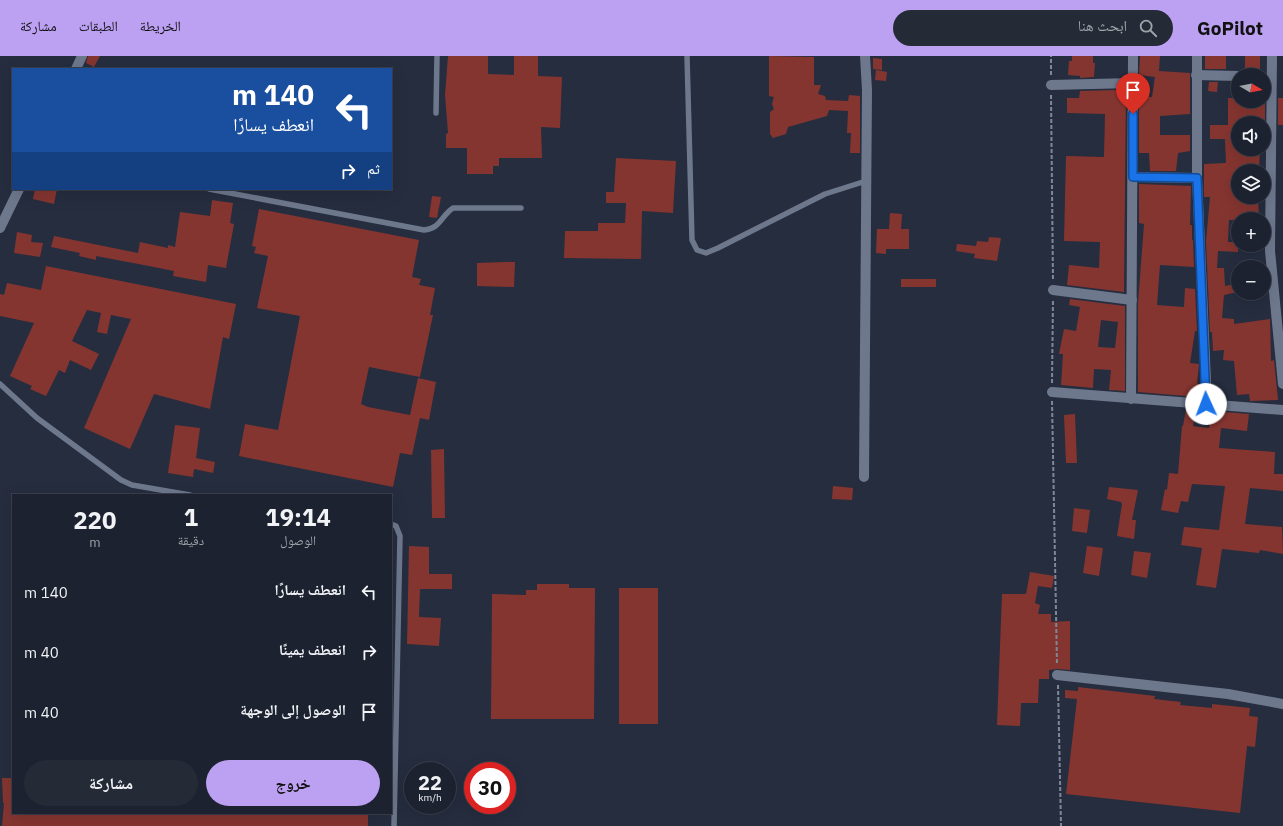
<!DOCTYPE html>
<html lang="ar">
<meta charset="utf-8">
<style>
body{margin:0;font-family:"IBM Plex Sans","Noto Naskh Arabic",sans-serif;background:#252a37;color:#f1f3f6;direction:rtl;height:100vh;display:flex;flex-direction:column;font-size:15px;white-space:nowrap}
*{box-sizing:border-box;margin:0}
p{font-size:13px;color:#a0a4aa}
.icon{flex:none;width:22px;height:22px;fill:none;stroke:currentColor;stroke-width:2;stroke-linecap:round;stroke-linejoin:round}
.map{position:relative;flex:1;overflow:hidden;direction:ltr}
.side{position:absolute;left:12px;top:438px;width:380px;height:320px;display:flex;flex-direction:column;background:#1c222f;border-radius:0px;box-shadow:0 4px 16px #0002,0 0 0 1px #3a3f4b;direction:rtl}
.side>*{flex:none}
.banner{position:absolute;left:12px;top:12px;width:380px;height:122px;border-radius:0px;box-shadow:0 4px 16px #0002,0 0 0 1px #3a3f4b;direction:rtl;background:#1a4fa0;color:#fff;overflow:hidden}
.needle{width:26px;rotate:100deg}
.fabs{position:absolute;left:1231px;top:12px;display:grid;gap:8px}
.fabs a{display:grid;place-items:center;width:40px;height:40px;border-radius:50%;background:#1c222f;box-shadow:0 4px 16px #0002,0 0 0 1px #3a3f4b;font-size:20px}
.speed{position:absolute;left:404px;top:706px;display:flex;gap:8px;font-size:20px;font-weight:700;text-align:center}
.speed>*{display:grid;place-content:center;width:52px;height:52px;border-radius:50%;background:#1c222f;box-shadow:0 4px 16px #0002,0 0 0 1px #3a3f4b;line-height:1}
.speed small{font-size:10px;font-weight:400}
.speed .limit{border:6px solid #d22;background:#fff;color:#111}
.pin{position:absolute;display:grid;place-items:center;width:34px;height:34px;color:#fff;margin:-41px -17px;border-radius:50% 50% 50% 0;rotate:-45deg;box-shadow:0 0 4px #0007}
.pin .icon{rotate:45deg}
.me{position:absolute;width:44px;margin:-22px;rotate:358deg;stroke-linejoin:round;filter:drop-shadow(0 0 3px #0008)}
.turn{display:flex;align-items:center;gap:14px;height:84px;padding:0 12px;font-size:18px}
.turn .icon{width:52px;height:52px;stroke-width:2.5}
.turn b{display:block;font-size:28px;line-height:34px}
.then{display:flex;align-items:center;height:38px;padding:0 12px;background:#0003;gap:8px;font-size:15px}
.eta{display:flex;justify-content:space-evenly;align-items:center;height:68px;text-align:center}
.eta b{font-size:24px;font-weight:800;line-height:28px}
.action{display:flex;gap:8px;margin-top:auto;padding:8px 12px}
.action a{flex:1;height:46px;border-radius:24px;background:#bca0f2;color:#111;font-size:16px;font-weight:800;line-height:46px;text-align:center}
.action a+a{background:#252a37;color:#f1f3f6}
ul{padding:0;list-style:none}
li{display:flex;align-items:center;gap:12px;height:60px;padding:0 12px}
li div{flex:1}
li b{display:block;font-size:15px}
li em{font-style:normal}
header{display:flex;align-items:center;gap:24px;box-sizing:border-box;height:56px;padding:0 20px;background:#bca0f2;color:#111}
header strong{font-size:19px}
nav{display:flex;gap:22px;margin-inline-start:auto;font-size:14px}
.search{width:280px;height:36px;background:#252a37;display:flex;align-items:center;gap:10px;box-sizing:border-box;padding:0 14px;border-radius:22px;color:#a0a4aa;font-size:15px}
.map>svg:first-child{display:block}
</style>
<header>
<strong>GoPilot</strong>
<div class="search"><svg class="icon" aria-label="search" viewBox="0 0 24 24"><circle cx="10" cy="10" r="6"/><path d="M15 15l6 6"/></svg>ابحث هنا</div>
<nav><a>الخريطة</a><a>الطبقات</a><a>مشاركة</a></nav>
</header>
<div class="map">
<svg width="1283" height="770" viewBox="0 0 1283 770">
<rect width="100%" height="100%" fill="#252d3f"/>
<g fill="#853530" fill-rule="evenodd">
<path d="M 88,0 L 100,0 L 94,11 L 86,7 Z"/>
<path d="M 448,0 L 488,0 L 488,18 L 514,19 L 514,0 L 538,0 L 538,20 L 562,21 L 560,72 L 541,71 L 542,102 L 499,102 L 499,110 L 493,110 L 493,118 L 467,118 L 467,92 L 446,92 L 446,78 L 448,77 L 445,39 Z"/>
<path d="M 769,0 L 814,1 L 814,29 L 821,29 L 818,38 L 825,40 L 826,44 L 848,45 L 849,39 L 860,40 L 860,97 L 850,97 L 851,77 L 847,77 L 848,55 L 829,54 L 827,60 L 788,71 L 786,78 L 773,82 L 770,78 L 770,56 L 774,53 L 772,48 L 774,41 L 769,40 Z"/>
<path d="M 1072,0 L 1093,0 L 1093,7 L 1095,7 L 1094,21 L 1080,22 L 1080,20 L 1068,19 L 1069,5 L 1072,5 Z"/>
<path d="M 1140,0 L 1160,0 L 1159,15 L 1190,17 L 1190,58 L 1160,60 L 1160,79 L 1190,79 L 1190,95 L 1178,97 L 1176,115 L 1150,115 L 1149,97 L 1139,97 L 1139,40 L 1152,41 L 1155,21 L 1139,19 Z"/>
<rect x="1205" y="0" width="21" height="13"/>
<path d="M 1245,0 L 1260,0 L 1260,18 L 1245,17 Z"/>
<path d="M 873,2 L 882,3 L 882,14 L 873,13 Z"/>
<path d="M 876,14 L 887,16 L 886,25 L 875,24 Z"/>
<path d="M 1209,26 L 1218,26 L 1217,36 L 1208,35 Z"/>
<path d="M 1117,34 L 1126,35 L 1124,236 L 1067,229 L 1069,209 L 1099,212 L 1100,186 L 1064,185 L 1066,100 L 1104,101 L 1105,58 L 1067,57 L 1067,42 L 1079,42 L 1080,35 Z"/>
<path d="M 1228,42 L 1238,42 L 1238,45 L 1265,45 L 1265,64 L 1238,63 L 1238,93 L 1260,93 L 1259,115 L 1238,115 L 1238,141 L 1258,141 L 1259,163 L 1229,164 L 1228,186 L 1238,186 L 1238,196 L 1218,195 L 1217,212 L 1224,212 L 1225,230 L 1238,227 L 1238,236 L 1224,239 L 1222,262 L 1234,263 L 1234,268 L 1270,263 L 1271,305 L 1274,304 L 1278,344 L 1250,345 L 1249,338 L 1237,339 L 1234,305 L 1223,304 L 1224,294 L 1213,295 L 1212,276 L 1210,276 L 1206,185 L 1210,141 L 1204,141 L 1204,108 L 1226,107 L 1225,83 L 1210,83 L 1210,69 L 1228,69 Z"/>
<rect x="1278" y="42" width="5" height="27"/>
<path d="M 616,102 L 676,105 L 673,157 L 642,155 L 641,203 L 564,202 L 565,175 L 598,175 L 598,167 L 625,167 L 626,147 L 606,147 L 606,136 L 614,136 Z"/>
<path d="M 1139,128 L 1191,130 L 1190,169 L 1192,169 L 1192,184 L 1193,184 L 1194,211 L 1160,209 L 1157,249 L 1184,251 L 1185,232 L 1195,233 L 1197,275 L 1195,275 L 1190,307 L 1199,308 L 1197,327 L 1200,329 L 1198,341 L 1138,336 L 1138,247 L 1144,168 L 1139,167 Z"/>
<path d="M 35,133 L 57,133 L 54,148 L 33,143 Z"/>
<path d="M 432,140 L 441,141 L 437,162 L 429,161 Z"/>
<path d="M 212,144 L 233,147 L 230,167 L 234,168 L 226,212 L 208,209 L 206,226 L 173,220 L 174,215 L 149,210 L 96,200 L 96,204 L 79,200 L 80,197 L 51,191 L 54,180 L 138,197 L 140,186 L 168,192 L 168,189 L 175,191 L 180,156 L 210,160 Z"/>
<path d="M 259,153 L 419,184 L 412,221 L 421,223 L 419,229 L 435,232 L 430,259 L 433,259 L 420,321 L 369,311 L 361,348 L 368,351 L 410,359 L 418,322 L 436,326 L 429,364 L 420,362 L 412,399 L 400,397 L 393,431 L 239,400 L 245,368 L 278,374 L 300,260 L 257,252 L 268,200 L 254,197 L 256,191 L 252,190 Z"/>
<path d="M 890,157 L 902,158 L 901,173 L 909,173 L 909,193 L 886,193 L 886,198 L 876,197 L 877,173 L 889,173 Z"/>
<path d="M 17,176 L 32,179 L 31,186 L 43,187 L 40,201 L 14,197 Z"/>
<path d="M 989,181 L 1001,182 L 997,205 L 974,202 L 975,198 L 956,195 L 957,188 L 976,190 L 977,185 L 988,186 Z"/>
<path d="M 506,206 L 515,206 L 514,231 L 477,230 L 477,207 Z"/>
<path d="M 46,210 L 236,248 L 229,283 L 223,281 L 210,353 L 154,338 L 130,393 L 84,372 L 131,263 L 111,259 L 107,278 L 97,276 L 101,257 L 87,254 L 72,285 L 99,298 L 91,314 L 70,304 L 65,317 L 59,314 L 46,340 L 30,333 L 32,330 L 10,320 L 34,267 L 0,260 L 0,238 L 4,239 L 7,227 L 41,234 Z"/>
<rect x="901" y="223" width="35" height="8"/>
<path d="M 1070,243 L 1125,250 L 1125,335 L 1109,334 L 1111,314 L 1094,313 L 1093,332 L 1061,329 L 1063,298 L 1059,298 L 1064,273 L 1076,275 L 1080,251 L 1069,249 ZM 1101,264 L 1118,266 L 1115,292 L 1098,291 Z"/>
<path d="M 1186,353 L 1196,354 L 1193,370 L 1209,372 L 1211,355 L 1249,358 L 1247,375 L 1221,372 L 1219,392 L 1275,396 L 1274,418 L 1283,418 L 1283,435 L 1250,432 L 1245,468 L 1282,471 L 1283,498 L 1260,494 L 1259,497 L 1222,493 L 1216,532 L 1196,529 L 1202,492 L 1181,489 L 1184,471 L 1219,474 L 1225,430 L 1192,428 L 1188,446 L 1181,445 L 1178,457 L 1161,454 L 1165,433 L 1167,434 L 1169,417 L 1178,418 L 1182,370 L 1183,370 Z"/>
<path d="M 1075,358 L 1077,407 L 1066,407 L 1064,359 Z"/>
<path d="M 175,369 L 200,372 L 196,402 L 215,406 L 213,417 L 194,413 L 193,421 L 168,417 Z"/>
<path d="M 444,393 L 445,462 L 432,462 L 431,394 Z"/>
<path d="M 833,430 L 853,432 L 852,444 L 832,443 Z"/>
<path d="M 1109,431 L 1138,434 L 1132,464 L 1136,464 L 1134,483 L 1117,480 L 1122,448 L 1121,446 L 1107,443 Z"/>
<path d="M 1074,452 L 1090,454 L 1087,477 L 1072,475 Z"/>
<path d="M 409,490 L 429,491 L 429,518 L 452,518 L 452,533 L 420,533 L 419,561 L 441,562 L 439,590 L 407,588 Z"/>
<path d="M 1087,490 L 1103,492 L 1099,520 L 1083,517 Z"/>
<path d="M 1134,495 L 1151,497 L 1147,522 L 1131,519 Z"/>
<path d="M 1030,516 L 1054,520 L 1052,532 L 1038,530 L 1035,547 L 1040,549 L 1038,558 L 1051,558 L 1051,566 L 1070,565 L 1070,614 L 1058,613 L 1049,614 L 1049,623 L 1039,623 L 1038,647 L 1021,647 L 1020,670 L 997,669 L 1002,538 L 1026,538 Z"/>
<path d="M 537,528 L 569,528 L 569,532 L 595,532 L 594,663 L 491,663 L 492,538 L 526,539 L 526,534 L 537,534 Z"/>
<rect x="619" y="532" width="39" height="136"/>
<path d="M 1078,631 L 1155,640 L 1154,643 L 1181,646 L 1180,649 L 1212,652 L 1212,648 L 1250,652 L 1249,660 L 1258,661 L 1255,691 L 1247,690 L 1240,757 L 1066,738 L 1077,643 L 1065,642 L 1065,634 L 1078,635 Z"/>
<path d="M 2,722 L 13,722 L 13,757 L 368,757 L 368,770 L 2,770 L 4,747 L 3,747 Z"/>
</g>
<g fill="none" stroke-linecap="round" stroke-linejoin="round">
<g stroke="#808796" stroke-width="2" stroke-dasharray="4 2" stroke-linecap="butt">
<path d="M 1051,19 L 1051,0"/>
<path d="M 1051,39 L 1053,225"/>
<path d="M 1052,327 L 1053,243"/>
<path d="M 1052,345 L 1057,609"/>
<path d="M 1058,629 L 1061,770"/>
</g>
<g stroke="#6e788d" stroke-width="5.5">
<path d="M 687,0 L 692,184 L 697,194 L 706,197 L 718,192 L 825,138 L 866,125"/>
<path d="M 436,57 L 437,0"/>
<path d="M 209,133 L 424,174 C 441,172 440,161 453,152 L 521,152"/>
<path d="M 0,328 L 37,362 L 121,424 L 132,429 L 190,439"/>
<path d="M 391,468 L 396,470 L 400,480 L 394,770"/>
</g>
<g stroke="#6e788d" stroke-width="10">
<path d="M 1197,0 L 1197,122 L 1207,348"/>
<path d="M 1272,0 L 1270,195 L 1283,328"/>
<path d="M 76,13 L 82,0"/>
<path d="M 1196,19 L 1238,20"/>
<path d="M 1051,29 L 1133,27"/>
<path d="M 1133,121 L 1197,122"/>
<path d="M 0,172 L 19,133"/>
<path d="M 1053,234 L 1132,244"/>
<path d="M 1052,336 L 1283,354"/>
<path d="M 1131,343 L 1133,0"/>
<path d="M 864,421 L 867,34 L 865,0"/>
<path d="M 1057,619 L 1228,638 L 1283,648"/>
</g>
</g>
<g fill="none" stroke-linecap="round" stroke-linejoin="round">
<defs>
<path id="route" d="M 1133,58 L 1133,121 L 1197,122 L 1206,348"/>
</defs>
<use href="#route" stroke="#114b97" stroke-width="10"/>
<use href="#route" stroke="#1a73e8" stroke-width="7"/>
</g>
</svg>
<div class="fabs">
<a><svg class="needle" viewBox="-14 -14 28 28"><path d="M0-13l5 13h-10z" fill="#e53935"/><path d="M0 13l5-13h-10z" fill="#a0a4aa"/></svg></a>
<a><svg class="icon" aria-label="sound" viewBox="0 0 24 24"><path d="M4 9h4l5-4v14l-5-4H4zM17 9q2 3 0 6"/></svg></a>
<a><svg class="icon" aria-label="layers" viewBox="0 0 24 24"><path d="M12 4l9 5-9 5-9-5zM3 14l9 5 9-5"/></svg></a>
<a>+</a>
<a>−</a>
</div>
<div class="speed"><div>22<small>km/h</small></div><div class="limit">30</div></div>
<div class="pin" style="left:1133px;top:58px;background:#d93025"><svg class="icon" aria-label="arrive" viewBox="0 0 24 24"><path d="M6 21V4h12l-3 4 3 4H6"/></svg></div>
<svg class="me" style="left:1206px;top:348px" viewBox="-20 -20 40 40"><circle r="19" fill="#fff"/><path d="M0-13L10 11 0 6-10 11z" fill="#1a73e8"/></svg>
<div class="banner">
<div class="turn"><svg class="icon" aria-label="left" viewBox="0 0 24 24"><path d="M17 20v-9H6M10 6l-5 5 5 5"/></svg><div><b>140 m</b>انعطف يسارًا</div></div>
<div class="then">ثم<svg class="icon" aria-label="right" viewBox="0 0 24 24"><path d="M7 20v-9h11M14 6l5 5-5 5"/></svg></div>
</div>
<section class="side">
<div class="eta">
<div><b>19:14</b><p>الوصول</p></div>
<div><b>1</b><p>دقيقة</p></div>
<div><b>220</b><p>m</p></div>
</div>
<ul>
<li><svg class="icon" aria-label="left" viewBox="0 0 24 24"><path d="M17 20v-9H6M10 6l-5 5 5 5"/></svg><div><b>انعطف يسارًا</b></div><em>140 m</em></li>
<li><svg class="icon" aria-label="right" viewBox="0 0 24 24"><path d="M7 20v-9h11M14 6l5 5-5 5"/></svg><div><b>انعطف يمينًا</b></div><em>40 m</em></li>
<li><svg class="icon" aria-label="arrive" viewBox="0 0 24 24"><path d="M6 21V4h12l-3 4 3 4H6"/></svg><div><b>الوصول إلى الوجهة</b></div><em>40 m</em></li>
</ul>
<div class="action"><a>خروج</a><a>مشاركة</a></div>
</section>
</div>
